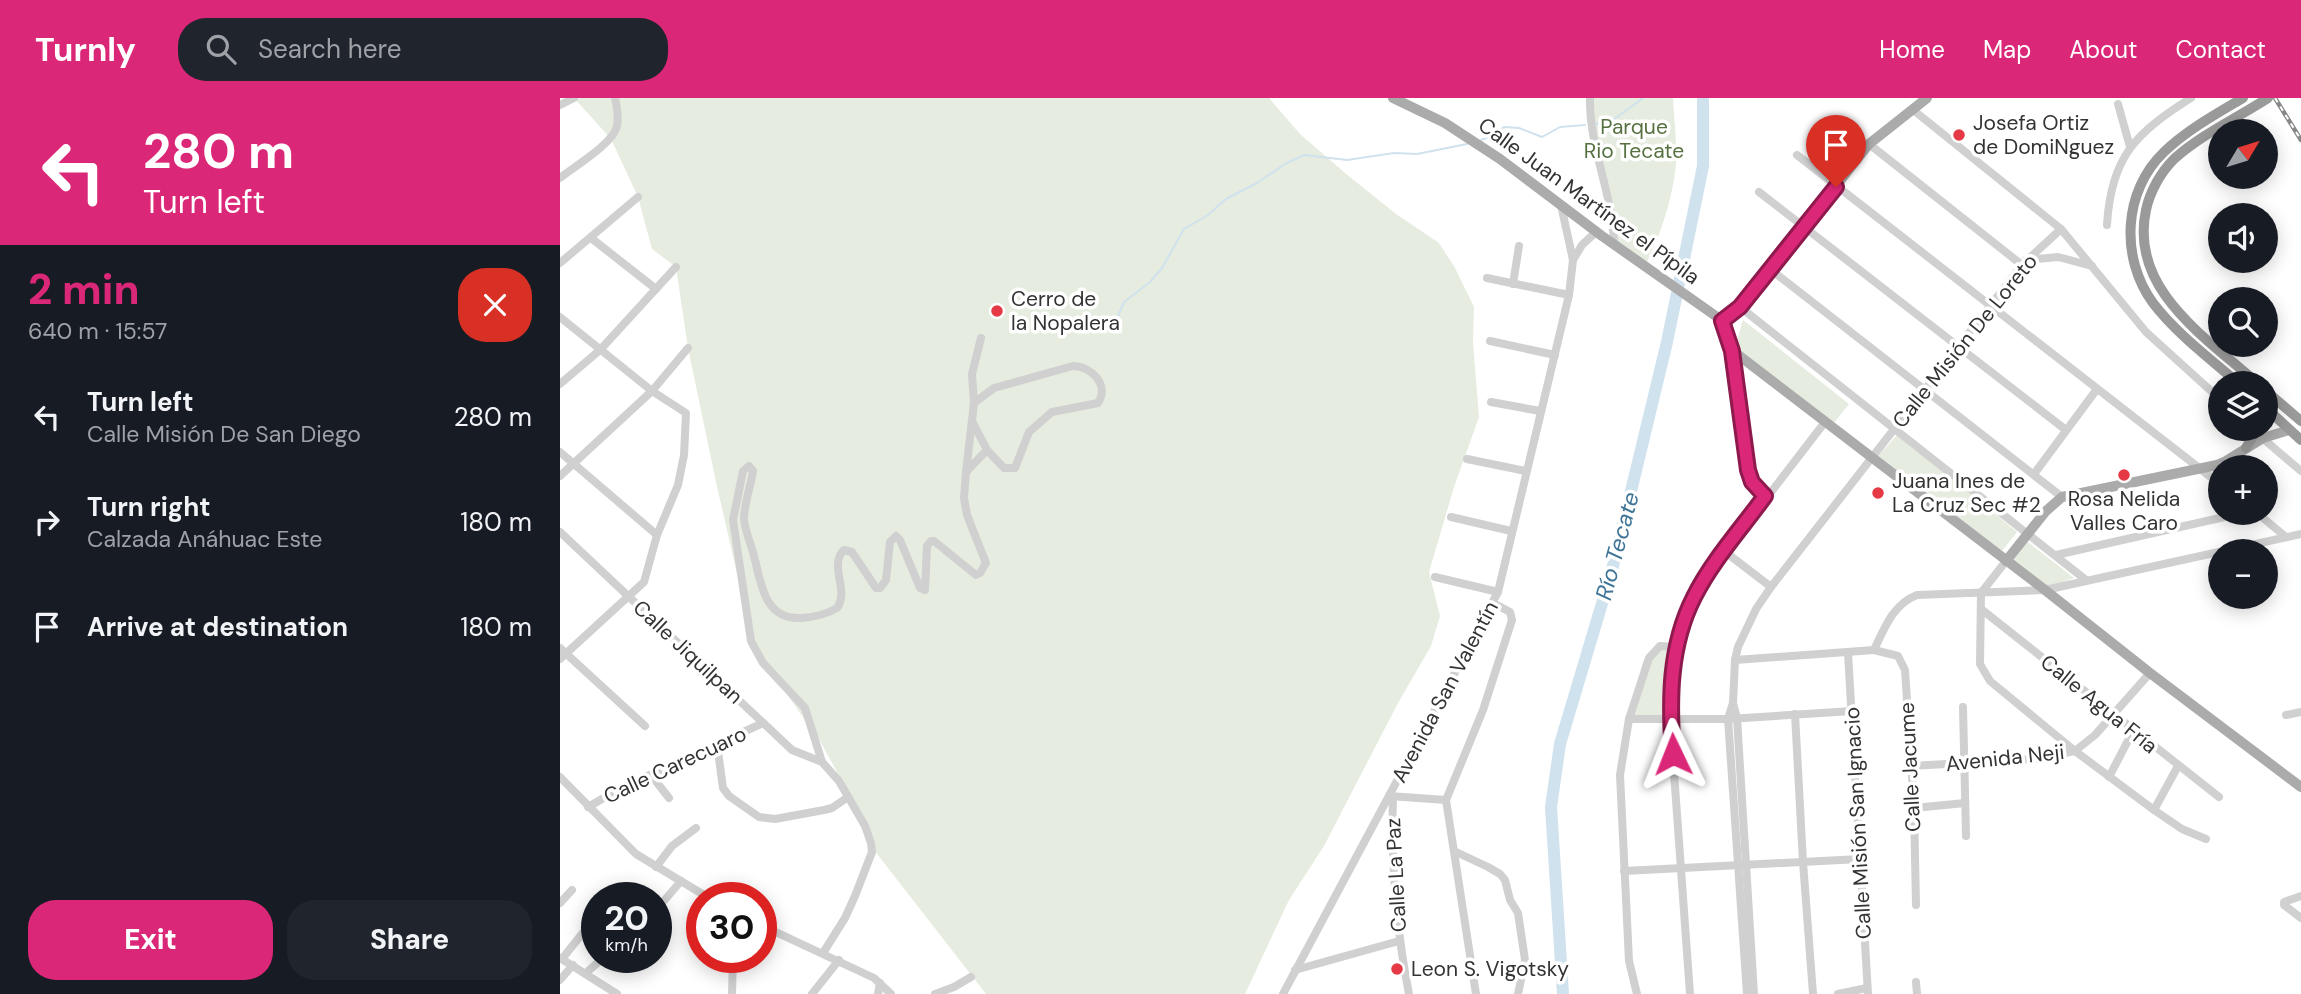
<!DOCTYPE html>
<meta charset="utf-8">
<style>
body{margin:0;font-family:"DM Sans",sans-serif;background:#20242c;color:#f1f3f6;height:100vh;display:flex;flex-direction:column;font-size:26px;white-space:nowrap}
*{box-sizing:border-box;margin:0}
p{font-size:23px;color:#9ea1a6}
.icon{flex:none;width:38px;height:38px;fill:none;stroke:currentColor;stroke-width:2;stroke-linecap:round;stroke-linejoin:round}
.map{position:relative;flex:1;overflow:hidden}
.sheet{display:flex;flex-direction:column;background:#171b24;width:560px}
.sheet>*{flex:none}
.banner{background:#db2777;color:#fff;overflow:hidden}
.needle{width:46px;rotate:52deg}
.tools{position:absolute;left:1648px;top:21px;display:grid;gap:14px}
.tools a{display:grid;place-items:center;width:70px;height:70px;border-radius:50%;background:#171b24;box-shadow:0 4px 18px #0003;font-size:35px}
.speed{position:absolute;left:21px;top:784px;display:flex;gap:14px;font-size:35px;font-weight:700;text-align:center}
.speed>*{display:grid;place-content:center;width:91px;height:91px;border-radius:50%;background:#171b24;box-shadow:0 4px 18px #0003;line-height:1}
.speed small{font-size:18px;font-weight:400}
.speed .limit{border:10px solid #d22;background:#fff;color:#111}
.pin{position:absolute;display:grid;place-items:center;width:60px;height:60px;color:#fff;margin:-72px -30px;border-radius:50% 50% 50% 0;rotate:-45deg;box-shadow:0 0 7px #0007}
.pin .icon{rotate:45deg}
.me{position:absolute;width:77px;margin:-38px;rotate:358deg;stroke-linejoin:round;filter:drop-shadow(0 0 5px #0008)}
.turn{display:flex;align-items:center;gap:24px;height:147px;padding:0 28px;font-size:32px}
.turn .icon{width:91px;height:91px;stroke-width:2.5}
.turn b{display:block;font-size:49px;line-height:60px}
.round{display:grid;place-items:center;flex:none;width:74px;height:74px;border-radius:28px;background:#20242c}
.summary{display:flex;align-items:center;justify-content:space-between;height:119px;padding:0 28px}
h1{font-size:42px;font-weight:800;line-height:52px;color:#db2777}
.cta{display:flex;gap:14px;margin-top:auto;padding:14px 28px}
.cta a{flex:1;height:80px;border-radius:28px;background:#db2777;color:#fff;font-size:28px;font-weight:800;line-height:80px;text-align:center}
.cta a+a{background:#20242c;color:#f1f3f6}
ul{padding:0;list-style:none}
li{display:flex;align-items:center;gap:21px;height:105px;padding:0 28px}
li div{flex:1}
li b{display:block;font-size:26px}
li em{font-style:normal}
header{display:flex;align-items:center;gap:42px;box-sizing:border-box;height:98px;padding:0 35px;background:#db2777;color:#fff}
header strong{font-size:33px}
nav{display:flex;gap:38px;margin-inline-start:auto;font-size:24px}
.search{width:490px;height:63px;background:#20242c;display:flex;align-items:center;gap:18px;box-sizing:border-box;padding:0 24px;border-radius:28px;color:#9ea1a6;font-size:26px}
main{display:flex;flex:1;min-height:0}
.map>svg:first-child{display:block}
</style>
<header>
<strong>Turnly</strong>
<div class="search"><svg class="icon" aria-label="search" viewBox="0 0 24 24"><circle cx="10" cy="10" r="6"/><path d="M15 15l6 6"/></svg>Search here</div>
<nav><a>Home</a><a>Map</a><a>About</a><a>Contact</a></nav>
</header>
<main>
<section class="sheet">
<div class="banner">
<div class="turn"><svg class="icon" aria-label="left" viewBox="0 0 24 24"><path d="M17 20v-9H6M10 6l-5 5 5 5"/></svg><div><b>280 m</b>Turn left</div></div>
</div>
<div class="summary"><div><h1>2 min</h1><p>640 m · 15:57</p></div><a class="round" style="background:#d93025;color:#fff"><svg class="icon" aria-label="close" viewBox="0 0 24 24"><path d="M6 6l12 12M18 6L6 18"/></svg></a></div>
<ul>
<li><svg class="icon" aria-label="left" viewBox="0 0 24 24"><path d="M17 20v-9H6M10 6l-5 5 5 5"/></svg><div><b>Turn left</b><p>Calle Misión De San Diego</p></div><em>280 m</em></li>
<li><svg class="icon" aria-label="right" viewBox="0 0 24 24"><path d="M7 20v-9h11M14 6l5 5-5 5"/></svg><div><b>Turn right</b><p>Calzada Anáhuac Este</p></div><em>180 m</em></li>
<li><svg class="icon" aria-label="arrive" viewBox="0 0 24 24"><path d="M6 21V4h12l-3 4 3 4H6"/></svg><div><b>Arrive at destination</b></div><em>180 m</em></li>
</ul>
<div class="cta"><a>Exit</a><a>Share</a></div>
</section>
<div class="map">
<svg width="1741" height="896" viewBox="0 0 1741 896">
<rect width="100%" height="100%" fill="#fff"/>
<g fill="#e6ecdf">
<path d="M 14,0 L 709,0 L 740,36 L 785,75 L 836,116 L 879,145 L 894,168 L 914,209 L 913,245 L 919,319 L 894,389 L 869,474 L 880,518 L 871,548 L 838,605 L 764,748 L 729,802 L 685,896 L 426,896 L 314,752 L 313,739 L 260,643 L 194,550 L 156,384 L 128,250 L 116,169 L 92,151 L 78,99 L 51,41 Z"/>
<path d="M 1028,0 L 1113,0 C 1114,22 1117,45 1116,67 C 1112,103 1101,135 1085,168 L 1050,143 L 1051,122 Z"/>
<path d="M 1183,222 L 1289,306 L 1273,326 L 1175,250 Z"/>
<path d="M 1338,336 L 1457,434 L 1442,453 L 1318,358 Z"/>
<path d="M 1464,441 L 1514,480 L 1489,489 L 1448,459 Z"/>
<path d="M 1097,545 L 1115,552 L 1111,622 L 1069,623 L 1083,564 Z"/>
</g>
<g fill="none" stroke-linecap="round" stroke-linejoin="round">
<g stroke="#cfe2ee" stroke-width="2">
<path d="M 1036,26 L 1056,20 L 1083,0"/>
<path d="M 921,42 L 932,38 L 944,29 L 959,30 L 982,39 L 1000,29 L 1025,27"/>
<path d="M 547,225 L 558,218 L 564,204 L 590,184 L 602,170 L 624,131 L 648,117 L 666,101 L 697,85 L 725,66 L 744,57 L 787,62 L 834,55 L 857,56 L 907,46"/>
</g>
<path stroke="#cfe2ee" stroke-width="12" d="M 1003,896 L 991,709 L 1000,646 L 1052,472 L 1107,244 L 1143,68 L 1143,0"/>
<g stroke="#d0d0d0" stroke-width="8">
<path d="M 1030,0 C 1029,50 1053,96 1054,146"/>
<path d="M 1558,6 L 1570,49"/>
<path d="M 0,7 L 14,0"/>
<path d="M 1352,11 L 1501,131 L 1586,234 L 1661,302"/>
<path d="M 1309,46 L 1462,167"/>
<path d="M 1237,57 L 1661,387"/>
<path d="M 0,80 C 15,68 53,46 57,28 C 59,19 57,9 55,0"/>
<path d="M 1199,94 L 1506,332"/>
<path d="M 1547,127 C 1551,58 1576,35 1631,0"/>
<path d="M 31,140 L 96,191"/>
<path d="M 1013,162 L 1022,147 L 1037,133"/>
<path d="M 1466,162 L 1498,159 L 1532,168"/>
<path d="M 0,165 L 78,99"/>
<path d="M 1210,171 L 1502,399"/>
<path d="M 927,180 L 1009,197"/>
<path d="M 953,186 L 959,148"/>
<path d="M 1180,209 L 1526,482"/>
<path d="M 0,219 L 92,293 L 126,315 L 124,357 L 118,387 L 97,437 L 84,484 L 0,561"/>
<path d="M 930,243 L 995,257"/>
<path d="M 1173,253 L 1188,372 L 1192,384 L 1205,399"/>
<path d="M 0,286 L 40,252 L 116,169"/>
<path d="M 931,304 L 980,313"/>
<path d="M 412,323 L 427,352"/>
<path d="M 1700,338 L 1741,373"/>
<path d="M 0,354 L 97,437"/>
<path d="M 907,361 L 966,373"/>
<path d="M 406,374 L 414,305 L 412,276 L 421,240"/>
<path d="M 1474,376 L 1537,291"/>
<path d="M 0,378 L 92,293 L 128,250"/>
<path d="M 1697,415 L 1726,439"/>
<path d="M 891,419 L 951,433"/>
<path d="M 0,434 L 232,652 L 262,664 L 279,683 L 305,728 L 311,745 L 312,754 L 295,798 L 285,820 L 263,855"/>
<path d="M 1164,453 L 1211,489"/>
<path d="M 1496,457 L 1682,415"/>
<path d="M 1446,463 L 1421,495 L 1420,566 L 1430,583 L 1515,653 L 1594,712 L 1622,731 L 1646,741"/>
<path d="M 875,479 L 938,494"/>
<path d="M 1421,511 L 1659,699"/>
<path d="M 0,550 L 85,628"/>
<path d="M 1314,552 L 1338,558 L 1345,572 L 1354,710 L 1356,807"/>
<path d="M 1288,555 L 1308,896"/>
<path d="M 1175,562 L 1314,552 C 1324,531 1333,506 1357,497 L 1485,492 L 1741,436"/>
<path d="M 1173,605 L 1177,620 L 1194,896"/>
<path d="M 1403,609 L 1406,738"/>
<path d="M 1235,616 L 1243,764 L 1253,896"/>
<path d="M 1726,617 L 1741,614"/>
<path d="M 1069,621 L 1168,621 L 1292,613"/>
<path d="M 157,646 L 163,690 L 169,698 L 199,719 L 215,721 L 264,712 L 272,710 L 288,699"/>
<path d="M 262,664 L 245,610 L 203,565 L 191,543 L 173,422 L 183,373 L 189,368 L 193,373 C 191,388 184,405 184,421 C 185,433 191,446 194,458 C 201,485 204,522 241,520 C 254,519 266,517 277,510 C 290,493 268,467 284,452 L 292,454 L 316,490 L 320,490 L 326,482 L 330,444 L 336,438 L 340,442 L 360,490 L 365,492 L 367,448 L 371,443 L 374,443 L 416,477 L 420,475 L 426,465 L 407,417 L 404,400 L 406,374 L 427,352 L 444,370 L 455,370 L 469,334 L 492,314 L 538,305 C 550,287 531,268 513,268 L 434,290 L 414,305"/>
<path d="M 1351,668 L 1475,661 L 1515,653 L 1535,637 L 1590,575"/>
<path d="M 91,677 L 109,700"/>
<path d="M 0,679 L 76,756 L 149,800"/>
<path d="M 1549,679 L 1573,633"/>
<path d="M 829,698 L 886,702"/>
<path d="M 833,698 C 831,765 836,830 849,896"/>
<path d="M 28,709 L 61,690 L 203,625"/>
<path d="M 1354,710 L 1405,705"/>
<path d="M 1594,712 L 1618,668"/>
<path d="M 894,753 L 928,769 L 940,776 L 945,782 L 950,802 L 958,815 L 965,862 L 958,896"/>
<path d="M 96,769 L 112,748 L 136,730"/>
<path d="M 1064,773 L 1300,761"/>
<path d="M 1741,798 L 1724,804 L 1724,807 L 1741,820"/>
<path d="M 0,805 L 12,792"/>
<path d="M 96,812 L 121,783"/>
<path d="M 201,827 L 314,880 L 331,896"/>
<path d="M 0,860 L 57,896"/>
<path d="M 2,861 L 37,817"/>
<path d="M 735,872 L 839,843"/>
<path d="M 26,875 L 44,859"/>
<path d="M 0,882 L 13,867"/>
<path d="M 1356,884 L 1357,896"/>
<path d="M 172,896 L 173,859"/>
<path d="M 252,896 L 279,862"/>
<path d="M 318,896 L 320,885"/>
<path d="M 375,896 L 394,889 L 411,879"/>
<path d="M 723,896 L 938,494 L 1009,197 L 1013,162 L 1001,107"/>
<path d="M 916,896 L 886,702 L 923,612 L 952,522 L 950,514 L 933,505"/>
<path d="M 1077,896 L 1069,863 L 1060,677 L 1069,621 L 1089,560 L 1100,548 L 1116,549"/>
<path d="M 1130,896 L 1111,633 L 1112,579 L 1116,549 L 1123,526 L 1134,499 L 1148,476 L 1265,324"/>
<path d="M 1187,896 L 1168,621 L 1173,605 L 1175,562 L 1178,549 L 1196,511 L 1211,489 L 1462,167 L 1501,131"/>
<path d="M 1278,896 L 1307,890"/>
</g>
<g stroke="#ababab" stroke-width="10">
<path d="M 833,0 L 885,25 L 940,61 L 1042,138 L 1160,221 L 1173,253 L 1485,492 L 1590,575 L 1741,689"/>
<path d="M 1162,223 L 1180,209 L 1309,46 L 1367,0"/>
<path d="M 1446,463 L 1486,413 L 1502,399 L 1657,367 L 1666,363 L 1703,340 L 1729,332"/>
</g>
<g stroke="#9a9a9a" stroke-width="10">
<path d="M 1678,285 C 1649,260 1616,235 1593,205 C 1560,160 1563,93 1604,54 C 1627,32 1656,16 1683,0"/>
<path d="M 1697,285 C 1646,239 1569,192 1586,112 C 1590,93 1601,74 1614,61 C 1642,36 1677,20 1708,0"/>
<path d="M 1706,293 L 1741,323"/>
<path d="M 1706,310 L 1741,342"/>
<path d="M 1686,350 L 1697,331"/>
</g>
<defs>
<path id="rail" d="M 1715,0 L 1741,42"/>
</defs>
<use href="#rail" stroke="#888" stroke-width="4.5"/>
<use href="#rail" stroke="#fff" stroke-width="2" stroke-dasharray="5" stroke-linecap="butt"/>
</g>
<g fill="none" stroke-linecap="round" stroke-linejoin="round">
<defs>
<path id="route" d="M 1113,656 C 1109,603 1109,548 1134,499 C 1152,463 1181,431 1205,398 L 1192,384 L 1188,372 L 1172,253 L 1162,223 L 1180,209 L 1276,89"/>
</defs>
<use href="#route" stroke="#8e194d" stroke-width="18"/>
<use href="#route" stroke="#db2777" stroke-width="12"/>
</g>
<g fill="#e63946" stroke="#fff" stroke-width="2.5">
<circle cx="1399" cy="37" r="7"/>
<circle cx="437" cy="213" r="7"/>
<circle cx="1564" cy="377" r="7"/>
<circle cx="1318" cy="395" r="7"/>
<circle cx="837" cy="871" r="7"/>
</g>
<g text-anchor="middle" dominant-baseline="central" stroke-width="7" stroke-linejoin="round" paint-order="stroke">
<g font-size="21" fill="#333" stroke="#fff" text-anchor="start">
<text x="1413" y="25">Josefa Ortiz<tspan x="1413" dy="24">de DomiNguez</tspan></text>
<text x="451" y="201">Cerro de<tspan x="451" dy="24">la Nopalera</tspan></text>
<text x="1332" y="383">Juana Ines de<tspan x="1332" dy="24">La Cruz Sec #2</tspan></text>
<text x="1564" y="401" text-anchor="middle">Rosa Nelida<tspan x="1564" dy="24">Valles Caro</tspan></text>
<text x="851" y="871">Leon S. Vigotsky</text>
</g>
<g font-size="21" fill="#56703f" stroke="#fff">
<text x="1074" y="29">Parque<tspan x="1074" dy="24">Rio Tecate</tspan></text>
</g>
<g font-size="21" fill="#333" stroke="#fff">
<text transform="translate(1029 103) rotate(36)">Calle Juan Martínez el Pípila</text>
<text transform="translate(1405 243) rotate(-51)">Calle Misión De Loreto</text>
<text transform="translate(128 554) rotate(43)">Calle Jiquilpan</text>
<text transform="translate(885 594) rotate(-62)">Avenida San Valentín</text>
<text transform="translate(1539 606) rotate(39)">Calle Agua Fría</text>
<text transform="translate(1445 660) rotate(-6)">Avenida Neji</text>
<text transform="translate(115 667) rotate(-25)">Calle Carecuaro</text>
<text transform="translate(1350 669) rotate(-93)">Calle Jacume</text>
<text transform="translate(1298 725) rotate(-93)">Calle Misión San Ignacio</text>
<text transform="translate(836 777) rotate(-93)">Calle La Paz</text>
</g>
<g font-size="23" font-style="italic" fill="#3f7597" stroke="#fff">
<text transform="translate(1057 448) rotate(-75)">Río Tecate</text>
</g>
</g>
</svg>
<div class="tools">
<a><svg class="needle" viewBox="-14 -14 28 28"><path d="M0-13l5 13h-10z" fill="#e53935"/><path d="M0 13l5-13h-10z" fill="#9ea1a6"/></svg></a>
<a><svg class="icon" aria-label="sound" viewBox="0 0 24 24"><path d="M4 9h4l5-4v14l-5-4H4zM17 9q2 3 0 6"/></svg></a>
<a><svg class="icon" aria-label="search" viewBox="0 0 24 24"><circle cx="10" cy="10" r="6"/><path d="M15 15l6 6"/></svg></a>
<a><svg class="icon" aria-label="layers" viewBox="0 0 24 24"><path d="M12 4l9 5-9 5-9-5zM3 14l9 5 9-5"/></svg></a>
<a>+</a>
<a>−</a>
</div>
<div class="speed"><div>20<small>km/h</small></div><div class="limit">30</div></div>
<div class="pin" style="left:1276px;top:89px;background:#d93025"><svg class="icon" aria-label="arrive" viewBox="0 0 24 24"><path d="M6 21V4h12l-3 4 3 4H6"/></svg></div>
<svg class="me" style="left:1113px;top:656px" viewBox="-20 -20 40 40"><path d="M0-17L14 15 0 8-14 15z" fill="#db2777" stroke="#fff" stroke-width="4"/></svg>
</div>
</main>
